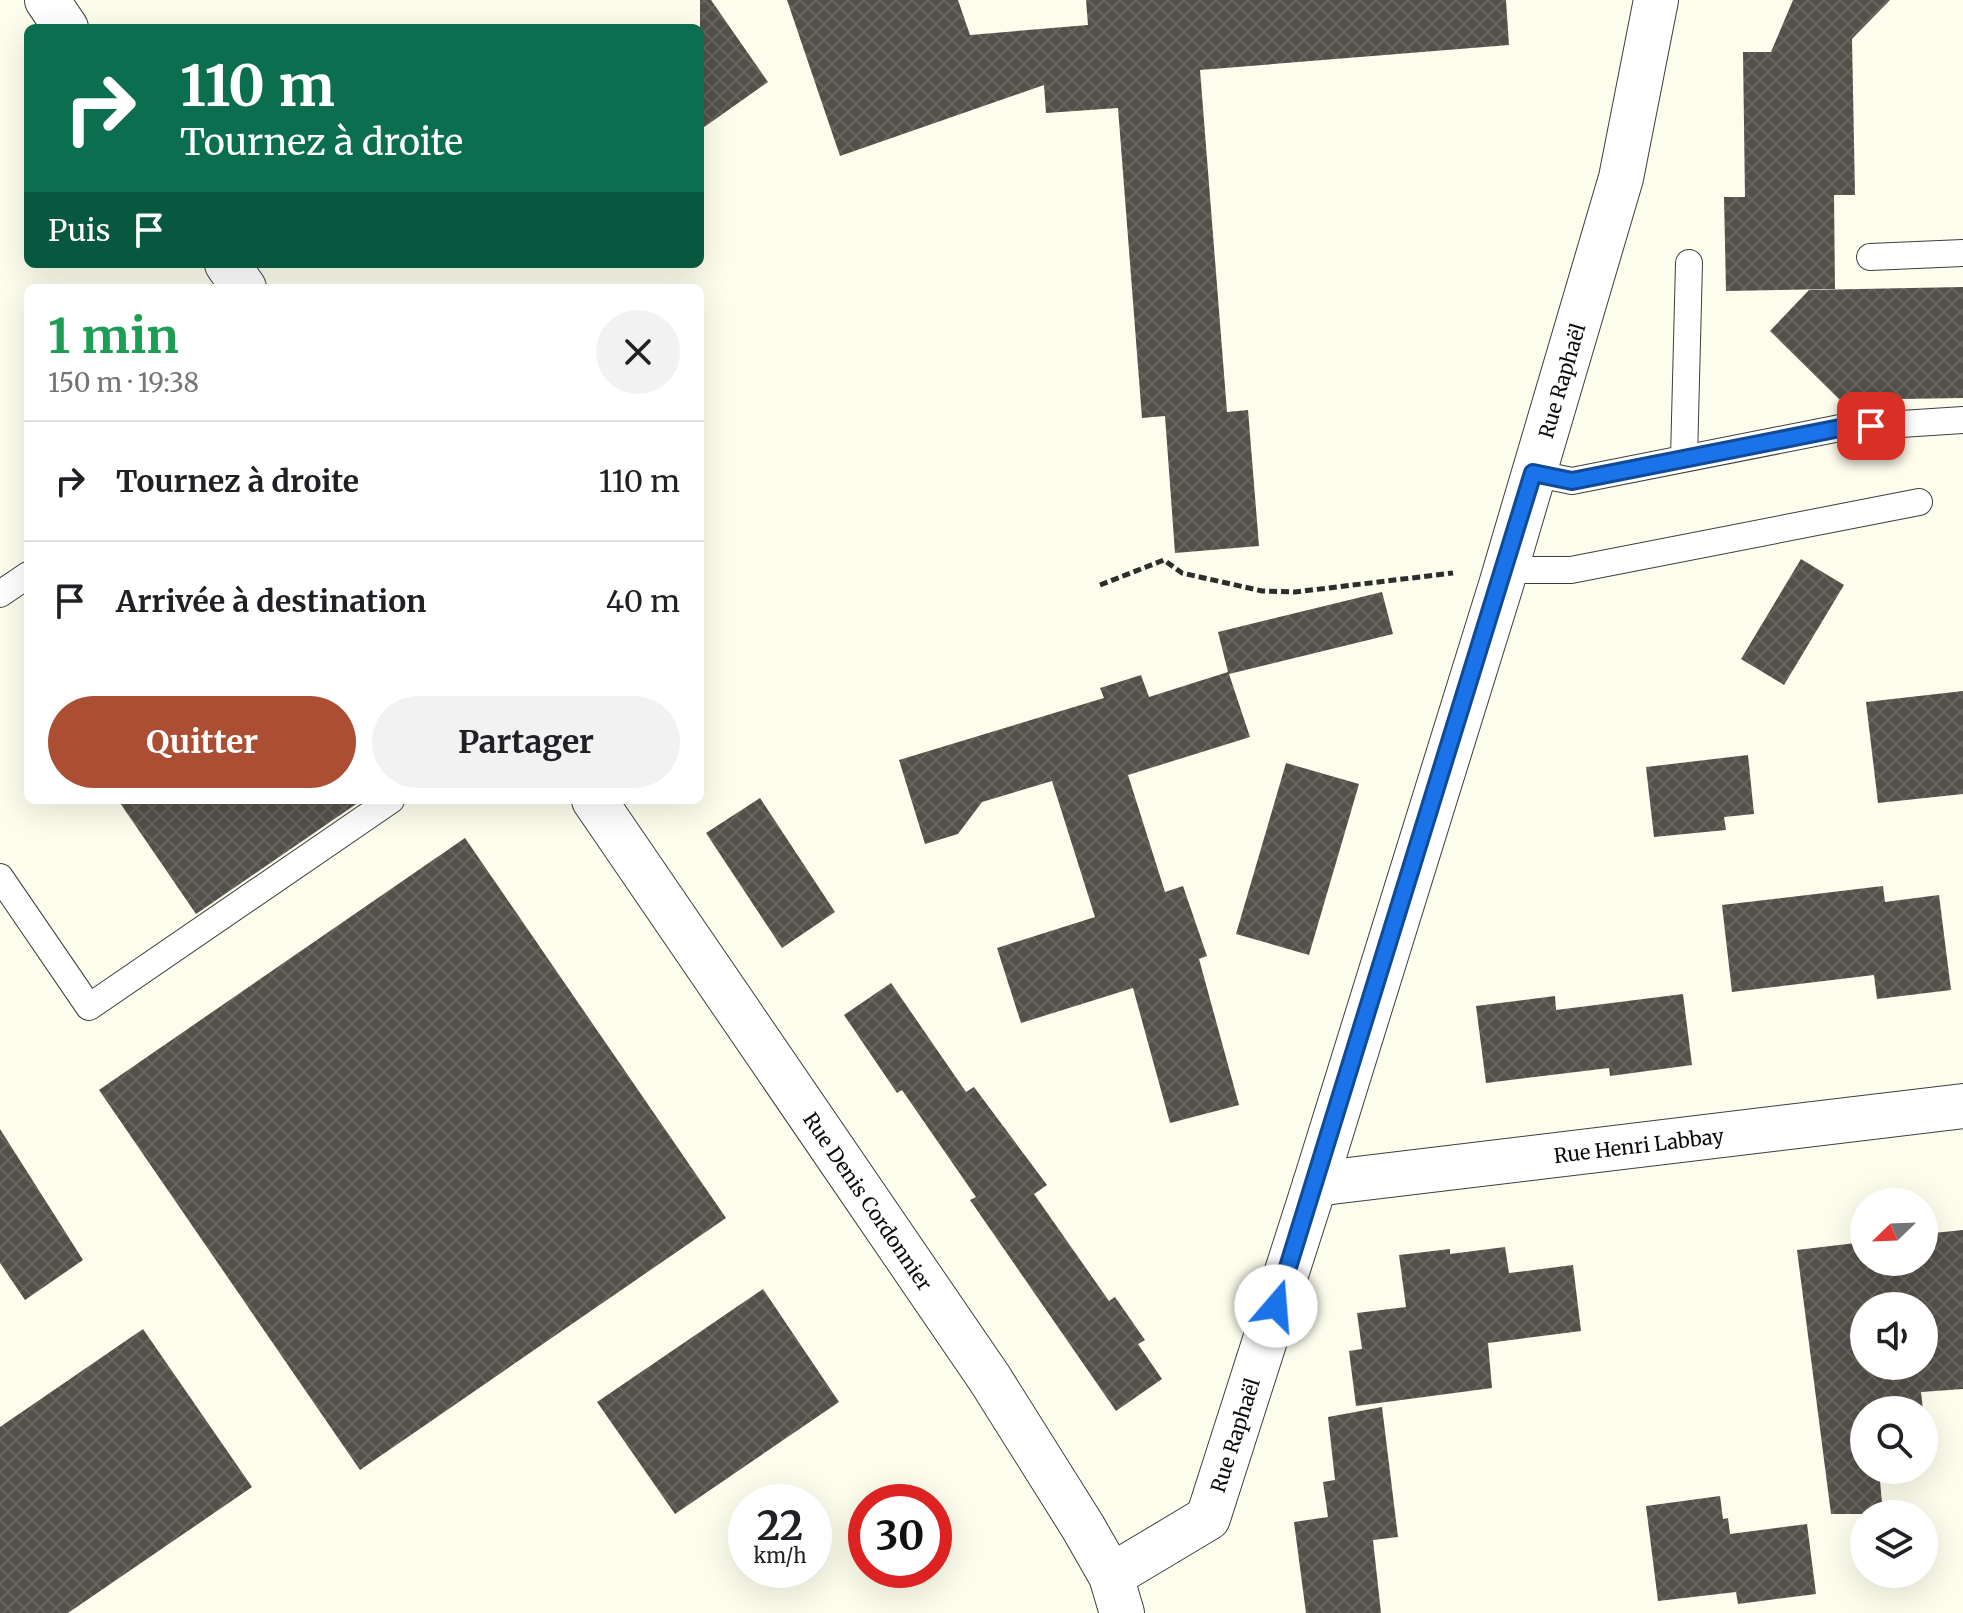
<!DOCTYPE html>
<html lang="fr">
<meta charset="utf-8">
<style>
body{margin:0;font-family:Merriweather,serif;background:#f2f2f2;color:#202124;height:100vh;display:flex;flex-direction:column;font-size:30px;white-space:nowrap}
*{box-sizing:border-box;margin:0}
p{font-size:26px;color:#757577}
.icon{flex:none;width:44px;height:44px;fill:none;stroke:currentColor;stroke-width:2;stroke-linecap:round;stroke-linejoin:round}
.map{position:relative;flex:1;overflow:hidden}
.panel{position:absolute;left:24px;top:284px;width:680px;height:520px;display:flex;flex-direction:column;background:#fff;border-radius:12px;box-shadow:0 8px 32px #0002}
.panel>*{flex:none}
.hud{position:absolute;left:24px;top:24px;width:680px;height:244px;border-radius:12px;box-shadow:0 8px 32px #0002;background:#0b6e4f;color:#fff;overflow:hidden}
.needle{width:52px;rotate:247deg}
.fabs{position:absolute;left:1850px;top:1188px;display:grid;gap:16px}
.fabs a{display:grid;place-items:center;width:88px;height:88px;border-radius:50%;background:#fff;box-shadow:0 8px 32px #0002;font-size:40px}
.speed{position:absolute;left:728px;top:1484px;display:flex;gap:16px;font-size:40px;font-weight:700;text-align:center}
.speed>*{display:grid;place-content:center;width:104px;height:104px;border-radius:50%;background:#fff;box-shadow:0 8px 32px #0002;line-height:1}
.speed small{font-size:20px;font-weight:400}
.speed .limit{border:12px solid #d22;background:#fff;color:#111}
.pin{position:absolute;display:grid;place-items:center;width:68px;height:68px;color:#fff;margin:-34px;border-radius:16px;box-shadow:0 4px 12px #0006}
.me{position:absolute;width:88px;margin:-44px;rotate:18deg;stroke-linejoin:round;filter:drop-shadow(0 0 6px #0008)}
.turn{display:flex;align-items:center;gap:28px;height:168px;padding:0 24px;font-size:36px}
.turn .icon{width:104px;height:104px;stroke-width:2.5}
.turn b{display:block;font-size:56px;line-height:68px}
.then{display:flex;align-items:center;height:76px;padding:0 24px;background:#0003;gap:16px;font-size:30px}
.round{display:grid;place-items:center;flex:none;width:84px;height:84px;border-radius:42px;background:#f2f2f2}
.head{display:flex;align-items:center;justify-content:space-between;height:136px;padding:0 24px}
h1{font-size:48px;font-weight:700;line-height:60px;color:#1e9e55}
.cta{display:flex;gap:16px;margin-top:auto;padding:16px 24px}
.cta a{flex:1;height:92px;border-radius:48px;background:#ab4e33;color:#fff;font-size:32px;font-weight:700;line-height:92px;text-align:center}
.cta a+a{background:#f2f2f2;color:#202124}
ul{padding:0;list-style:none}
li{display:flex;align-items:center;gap:24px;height:120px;padding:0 24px;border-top:2px solid #e0e0e0}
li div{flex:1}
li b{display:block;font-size:30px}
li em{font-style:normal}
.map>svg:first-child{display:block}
</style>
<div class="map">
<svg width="1963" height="1613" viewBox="0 0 1963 1613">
<defs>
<pattern id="building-cross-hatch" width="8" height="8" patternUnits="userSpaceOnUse" patternTransform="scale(2)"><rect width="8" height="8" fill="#534f49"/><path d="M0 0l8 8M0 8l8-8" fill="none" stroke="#67645f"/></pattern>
</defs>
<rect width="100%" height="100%" fill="#fcfdec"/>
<g fill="url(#building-cross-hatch)" fill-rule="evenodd">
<path d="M 700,0 L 711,0 L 768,82 L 700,130 Z"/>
<path d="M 787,0 L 958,0 L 970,35 L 1088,25 L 1086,0 L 1506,0 L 1509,45 L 1200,70 L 1227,412 L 1248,410 L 1259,546 L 1175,553 L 1165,416 L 1142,418 L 1118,108 L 1046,113 L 1044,85 L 840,156 Z"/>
<path d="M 1793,0 L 1890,0 L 1852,39 L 1855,195 L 1834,195 L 1835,289 L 1726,291 L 1724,197 L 1745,197 L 1743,52 L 1771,52 Z"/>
<path d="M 1963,287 L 1963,398 L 1840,400 L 1770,331 L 1809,290 Z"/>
<path d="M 1801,559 L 1844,585 L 1784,685 L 1741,659 Z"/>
<path d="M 1382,592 L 1393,634 L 1229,674 L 1250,737 L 1128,775 L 1165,892 L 1183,886 L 1207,956 L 1199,959 L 1239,1105 L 1170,1123 L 1133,988 L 1021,1023 L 997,948 L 1095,917 L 1052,781 L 982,802 L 958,834 L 925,844 L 899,760 L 1104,698 L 1100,688 L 1141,675 L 1149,697 L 1228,672 L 1218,632 Z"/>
<path d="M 1963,691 L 1963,794 L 1878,803 L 1866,702 Z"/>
<path d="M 1748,755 L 1754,814 L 1724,817 L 1726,830 L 1654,837 L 1646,767 Z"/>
<path d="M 1286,763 L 1359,784 L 1309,955 L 1236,934 Z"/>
<path d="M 760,798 L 835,912 L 782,948 L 706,833 Z"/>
<path d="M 118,800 L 362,800 L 196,914 Z"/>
<path d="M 465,838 L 726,1218 L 360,1470 L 99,1090 Z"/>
<path d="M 1883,886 L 1885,902 L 1939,895 L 1951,990 L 1877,999 L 1874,975 L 1732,992 L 1722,905 Z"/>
<path d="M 891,983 L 966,1092 L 974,1087 L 1047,1185 L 1034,1194 L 1109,1301 L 1115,1297 L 1145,1340 L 1138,1344 L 1162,1379 L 1116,1411 L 970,1200 L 976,1197 L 902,1090 L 897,1093 L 844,1015 Z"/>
<path d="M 1683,994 L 1692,1065 L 1610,1076 L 1609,1068 L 1486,1083 L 1476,1006 L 1555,996 L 1556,1010 Z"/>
<path d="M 0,1129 L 83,1260 L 25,1300 L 0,1263 Z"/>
<path d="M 1963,1230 L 1963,1389 L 1921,1392 L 1923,1410 L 1864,1410 L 1864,1470 L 1879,1470 L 1883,1514 L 1831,1514 L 1797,1250 L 1864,1242 L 1864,1262 L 1924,1262 L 1924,1234 ZM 1864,1306 L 1924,1306 L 1924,1366 L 1864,1366 Z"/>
<path d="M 1505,1247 L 1509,1273 L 1573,1265 L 1581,1331 L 1488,1343 L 1492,1388 L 1356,1406 L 1349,1351 L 1362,1349 L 1357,1313 L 1406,1307 L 1399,1255 L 1450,1249 L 1450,1254 Z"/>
<path d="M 763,1289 L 839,1402 L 675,1514 L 597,1402 Z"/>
<path d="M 143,1329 L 252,1487 L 68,1613 L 0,1613 L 0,1427 Z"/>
<path d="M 1382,1407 L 1398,1537 L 1373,1540 L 1381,1613 L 1306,1613 L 1294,1522 L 1328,1517 L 1323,1482 L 1335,1480 L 1328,1417 Z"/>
<path d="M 1720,1496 L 1723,1519 L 1728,1518 L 1730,1534 L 1807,1524 L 1816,1594 L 1738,1604 L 1736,1592 L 1658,1601 L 1646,1506 Z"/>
</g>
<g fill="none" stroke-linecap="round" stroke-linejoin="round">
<defs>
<g id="service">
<path d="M 1870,257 L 1963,253"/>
<path d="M 1684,458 L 1689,263"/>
<path d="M 1533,473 L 1572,481 L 1840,428 L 1963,420"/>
<path d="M 1505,570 L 1571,570 L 1919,502"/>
<path d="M 0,594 L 28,575"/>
<path d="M 0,877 L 89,1007 L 391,800"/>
</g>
<g id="minor">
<path id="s1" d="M 1315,1184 L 1963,1106"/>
<path id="s2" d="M 1111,1576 L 1208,1518 L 1315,1184 L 1501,585 L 1621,178 L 1656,0"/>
</g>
<g id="tertiary">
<path d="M 47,0 L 66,28"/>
<path d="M 227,264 L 244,288"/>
<path id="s3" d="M 594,800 L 990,1379 L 1083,1527 L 1111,1576 L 1122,1613"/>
</g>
</defs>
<use href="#service" stroke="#3e3e3e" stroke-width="28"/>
<use href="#minor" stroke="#3e3e3e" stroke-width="46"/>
<use href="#tertiary" stroke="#3e3e3e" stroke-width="46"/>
<path stroke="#2d2d2d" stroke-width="5" stroke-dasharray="8 4" stroke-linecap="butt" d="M 1100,585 L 1164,560 L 1182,573 L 1262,591 L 1295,592 L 1453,573"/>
<use href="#service" stroke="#fff" stroke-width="26"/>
<use href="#minor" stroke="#fff" stroke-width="44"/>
<use href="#tertiary" stroke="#fff" stroke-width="44"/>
</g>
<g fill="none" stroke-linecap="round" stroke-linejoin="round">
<defs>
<path id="route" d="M 1276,1306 L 1533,473 L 1572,481 L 1840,428 L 1871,426"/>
</defs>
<use href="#route" stroke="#114b97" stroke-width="20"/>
<use href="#route" stroke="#1a73e8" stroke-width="14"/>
</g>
<g text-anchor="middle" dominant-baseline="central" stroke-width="8" stroke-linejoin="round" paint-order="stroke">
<g font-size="20" fill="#0b0b0b" stroke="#fff">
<text stroke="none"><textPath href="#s2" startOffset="1304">Rue Raphaël</textPath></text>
<text stroke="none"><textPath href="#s1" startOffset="326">Rue Henri Labbay</textPath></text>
<text stroke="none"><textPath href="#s3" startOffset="486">Rue Denis Cordonnier</textPath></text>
<text stroke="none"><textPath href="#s2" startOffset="200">Rue Raphaël</textPath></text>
</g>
</g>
</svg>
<div class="fabs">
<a><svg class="needle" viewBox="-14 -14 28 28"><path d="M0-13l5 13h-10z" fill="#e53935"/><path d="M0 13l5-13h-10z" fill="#757577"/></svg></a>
<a><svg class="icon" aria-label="sound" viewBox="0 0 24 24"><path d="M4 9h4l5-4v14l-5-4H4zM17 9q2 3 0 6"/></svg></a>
<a><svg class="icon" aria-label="search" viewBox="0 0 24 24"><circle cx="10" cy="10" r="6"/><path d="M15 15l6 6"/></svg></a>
<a><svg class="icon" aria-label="layers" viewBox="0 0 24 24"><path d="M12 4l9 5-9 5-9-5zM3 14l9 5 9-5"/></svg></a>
</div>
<div class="speed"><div>22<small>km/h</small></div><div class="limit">30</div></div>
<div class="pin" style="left:1871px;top:426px;background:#d93025"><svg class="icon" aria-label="arrive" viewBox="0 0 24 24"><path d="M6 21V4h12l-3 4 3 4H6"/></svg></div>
<svg class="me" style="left:1276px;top:1306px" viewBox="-20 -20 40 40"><circle r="19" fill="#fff"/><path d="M0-13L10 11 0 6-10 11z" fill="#1a73e8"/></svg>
<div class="hud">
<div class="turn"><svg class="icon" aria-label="right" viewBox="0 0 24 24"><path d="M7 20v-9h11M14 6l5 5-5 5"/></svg><div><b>110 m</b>Tournez à droite</div></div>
<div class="then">Puis<svg class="icon" aria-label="arrive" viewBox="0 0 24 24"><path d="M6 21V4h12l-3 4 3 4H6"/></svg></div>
</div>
<section class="panel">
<div class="head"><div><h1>1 min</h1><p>150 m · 19:38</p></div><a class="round"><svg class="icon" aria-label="close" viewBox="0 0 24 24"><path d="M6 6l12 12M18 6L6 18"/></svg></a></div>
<ul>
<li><svg class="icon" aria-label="right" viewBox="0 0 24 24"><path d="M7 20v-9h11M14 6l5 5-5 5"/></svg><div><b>Tournez à droite</b></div><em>110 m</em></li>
<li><svg class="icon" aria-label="arrive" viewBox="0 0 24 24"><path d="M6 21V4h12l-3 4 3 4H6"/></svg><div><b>Arrivée à destination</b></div><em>40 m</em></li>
</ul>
<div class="cta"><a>Quitter</a><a>Partager</a></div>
</section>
</div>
